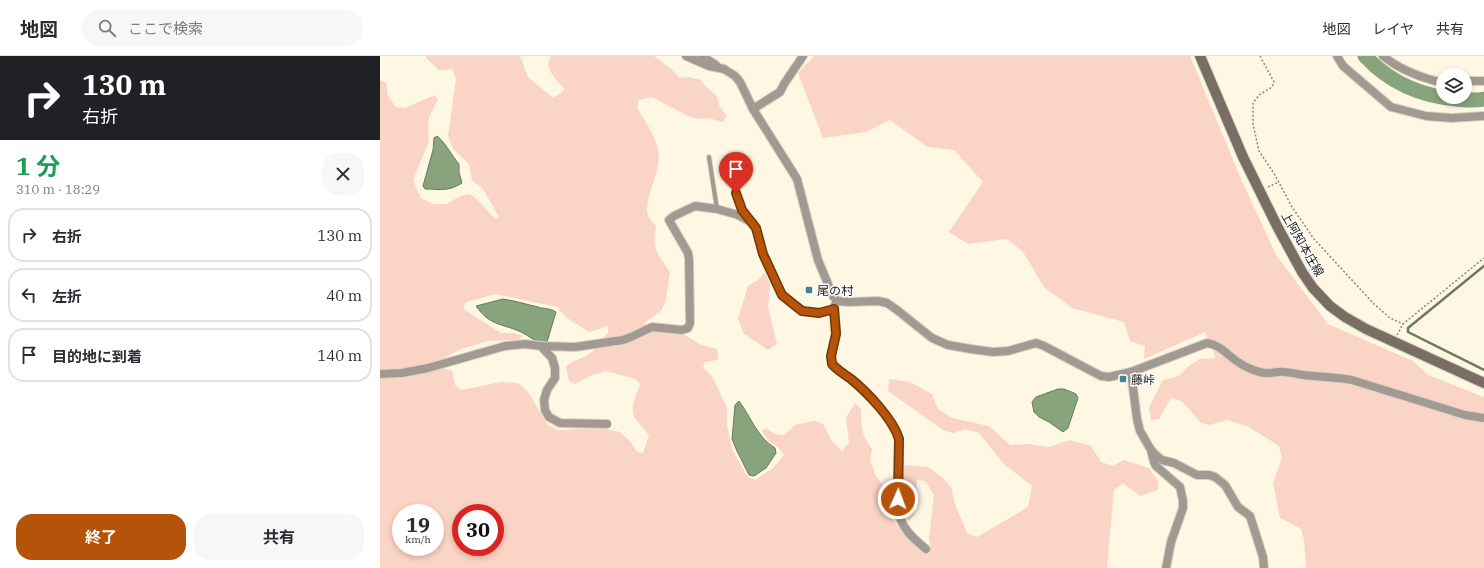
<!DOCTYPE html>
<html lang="ja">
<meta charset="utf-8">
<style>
body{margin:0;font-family:"IBM Plex Serif","Noto Sans JP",serif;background:#f7f7f7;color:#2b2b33;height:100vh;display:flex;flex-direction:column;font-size:15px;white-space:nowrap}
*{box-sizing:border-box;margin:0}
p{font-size:13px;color:#7c7c81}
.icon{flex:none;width:22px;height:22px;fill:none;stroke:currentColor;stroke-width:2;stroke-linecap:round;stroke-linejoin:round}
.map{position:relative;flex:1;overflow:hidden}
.sheet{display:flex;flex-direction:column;background:#fff;width:380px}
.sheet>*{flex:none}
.hud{background:#202124;color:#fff;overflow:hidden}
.fabs{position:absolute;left:1056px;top:12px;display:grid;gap:8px}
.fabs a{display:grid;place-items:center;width:36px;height:36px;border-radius:50%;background:#fff;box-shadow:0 2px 6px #0003;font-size:20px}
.speed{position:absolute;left:12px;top:448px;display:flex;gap:8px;font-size:20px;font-weight:700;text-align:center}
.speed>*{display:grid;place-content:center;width:52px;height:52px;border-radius:50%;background:#fff;box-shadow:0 2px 6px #0003;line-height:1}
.speed small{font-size:10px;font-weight:400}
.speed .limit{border:6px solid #d22;background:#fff;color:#111}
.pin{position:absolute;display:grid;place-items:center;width:34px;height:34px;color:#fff;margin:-41px -17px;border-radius:50% 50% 50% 0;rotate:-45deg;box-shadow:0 0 4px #0007}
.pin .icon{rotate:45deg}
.me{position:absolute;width:44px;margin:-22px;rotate:2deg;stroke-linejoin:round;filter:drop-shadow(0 0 3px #0008)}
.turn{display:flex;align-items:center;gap:14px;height:84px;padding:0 16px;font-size:18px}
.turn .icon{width:52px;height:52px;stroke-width:2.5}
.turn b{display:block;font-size:28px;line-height:34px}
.round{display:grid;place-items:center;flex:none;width:42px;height:42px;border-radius:16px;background:#f7f7f7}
.summary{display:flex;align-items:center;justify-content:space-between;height:68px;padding:0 16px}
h1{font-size:24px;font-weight:700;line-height:30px;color:#1e9e55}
.cta{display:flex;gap:8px;margin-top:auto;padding:8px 16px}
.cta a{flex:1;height:46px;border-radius:16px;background:#b45309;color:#fff;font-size:16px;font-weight:700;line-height:46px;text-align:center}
.cta a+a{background:#f7f7f7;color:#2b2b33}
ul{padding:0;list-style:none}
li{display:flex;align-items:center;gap:12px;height:54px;margin:0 8px 6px;padding:0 8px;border:2px solid #e1e1e2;border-radius:16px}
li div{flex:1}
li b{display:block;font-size:15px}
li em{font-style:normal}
header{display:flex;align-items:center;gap:24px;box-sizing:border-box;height:56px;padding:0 20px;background:#fff;border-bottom:1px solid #e1e1e2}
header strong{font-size:19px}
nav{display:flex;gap:22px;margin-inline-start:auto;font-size:14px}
.search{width:280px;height:36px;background:#f7f7f7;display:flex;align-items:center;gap:10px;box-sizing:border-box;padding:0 14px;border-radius:16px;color:#7c7c81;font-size:15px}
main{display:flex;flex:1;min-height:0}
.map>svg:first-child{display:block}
</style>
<header>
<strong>地図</strong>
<div class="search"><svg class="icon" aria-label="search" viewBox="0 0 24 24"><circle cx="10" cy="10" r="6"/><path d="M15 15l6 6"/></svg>ここで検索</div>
<nav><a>地図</a><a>レイヤ</a><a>共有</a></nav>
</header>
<main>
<section class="sheet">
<div class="hud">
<div class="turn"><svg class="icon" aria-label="right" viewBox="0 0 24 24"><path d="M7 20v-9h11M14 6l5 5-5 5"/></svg><div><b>130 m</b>右折</div></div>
</div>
<div class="summary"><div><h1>1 分</h1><p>310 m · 18:29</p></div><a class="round"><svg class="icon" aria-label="close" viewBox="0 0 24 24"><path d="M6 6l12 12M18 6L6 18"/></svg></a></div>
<ul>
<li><svg class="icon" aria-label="right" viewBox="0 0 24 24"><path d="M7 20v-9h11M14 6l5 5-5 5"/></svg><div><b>右折</b></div><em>130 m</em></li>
<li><svg class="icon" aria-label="left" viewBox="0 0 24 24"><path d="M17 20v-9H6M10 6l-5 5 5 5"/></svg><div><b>左折</b></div><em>40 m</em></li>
<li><svg class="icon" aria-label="arrive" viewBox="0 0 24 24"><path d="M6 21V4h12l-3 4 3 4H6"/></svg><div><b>目的地に到着</b></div><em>140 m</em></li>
</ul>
<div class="cta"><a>終了</a><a>共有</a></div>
</section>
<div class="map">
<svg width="1104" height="512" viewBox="0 0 1104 512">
<rect width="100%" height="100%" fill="#fef7e4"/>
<g fill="#fad4c4" fill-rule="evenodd">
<path d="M 46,0 L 140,0 L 148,21 L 173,42 L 185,34 C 178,25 162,12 171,0 L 274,0 L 289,11 L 300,22 L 309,21 L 321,24 L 325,30 L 336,39 L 340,51 L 347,60 L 343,66 L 328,62 L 318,63 L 308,60 L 272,41 L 259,44 L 257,52 C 265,65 275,79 278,94 C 282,115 267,134 267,154 C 267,161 272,166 276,170 C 272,194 277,197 290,216 L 286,244 L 281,255 L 264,267 L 273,273 L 285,274 L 307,280 L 319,288 L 337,293 L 338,304 L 325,306 L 323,312 L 332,320 L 347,352 L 347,369 L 352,393 L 367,420 L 375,424 L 393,412 L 404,399 L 398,391 L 389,386 L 382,375 L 386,372 L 395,378 L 404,379 L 415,369 L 434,365 L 443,368 L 452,385 L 462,395 L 469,387 L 466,362 L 475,347 L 481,353 C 481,372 481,377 492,393 L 490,404 L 496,420 L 513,444 L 512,463 L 526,480 L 544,497 L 551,493 L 549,482 L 554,439 L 545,425 L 537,424 L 534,459 L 529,465 L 523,458 L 522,421 L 525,409 L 548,411 L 563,422 L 571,431 L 575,448 L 587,477 L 597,481 L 648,451 L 652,430 L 624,408 L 599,377 L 585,373 L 573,377 L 563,374 L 508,335 L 509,323 L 530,326 L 552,338 L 558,353 L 572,362 L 609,370 L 630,389 L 649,388 L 668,391 L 690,384 L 711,390 L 721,406 L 733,410 L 744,404 L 769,412 L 778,425 L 778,434 L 760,440 L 743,427 L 734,434 L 727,512 L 0,512 L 0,24 L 6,27 L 8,40 L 16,51 L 25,52 L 55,39 L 58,43 L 49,62 L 48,72 L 49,85 L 33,124 L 41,142 L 53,148 L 66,148 L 81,140 L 90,138 C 101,145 106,155 116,163 L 119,161 L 103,133 L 92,124 L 89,108 L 73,93 L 68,80 L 76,23 L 72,13 L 59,14 L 46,2 ZM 116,238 L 177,251 L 187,262 L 209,276 L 228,270 L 228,277 C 222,282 216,293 212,296 C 204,302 194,304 186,310 L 189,325 L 195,328 L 210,320 L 225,315 L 256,323 L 260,328 C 257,337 249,353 255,362 C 259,368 265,373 269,380 L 263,397 L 257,396 L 250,385 L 240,376 L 220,372 L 178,374 L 168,369 L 148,336 L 138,327 L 121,326 L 82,334 L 75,329 L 72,315 L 64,312 L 62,303 L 81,293 L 108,285 L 138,284 L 143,280 L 134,277 L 121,277 L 83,253 L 86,246 ZM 21,457 L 55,457 L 55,491 L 21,491 ZM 81,457 L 115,457 L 115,491 L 81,491 Z"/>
<path d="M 434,0 L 810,0 L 861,123 L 896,199 L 948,268 L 1033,305 L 1048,319 L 1104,341 L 1104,512 L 926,512 L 924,484 L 921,473 L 900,462 L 893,427 L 902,402 L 899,390 L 869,371 L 847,364 L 829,369 L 821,367 L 802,345 L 791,342 L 779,363 L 771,364 L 769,352 L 783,324 L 799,320 L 810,309 L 820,303 L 836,302 L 825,276 L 764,303 L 765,290 L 750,285 L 744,266 L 692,252 L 664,231 L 643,196 L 627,183 L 588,188 L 569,176 L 603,126 L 574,94 L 548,91 L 510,64 L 486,76 L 443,82 L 418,17 Z"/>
<path d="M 385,216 L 390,228 L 388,251 L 397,288 L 388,294 L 364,278 L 358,263 L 368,230 L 378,224 Z"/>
</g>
<g fill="#88a47c" stroke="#687b5c">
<path d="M 57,80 C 66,87 71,99 79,108 L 79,116 L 82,127 C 68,136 61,133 45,133 L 43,130 L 53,94 L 54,82 Z"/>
<path d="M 123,243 C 136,245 145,248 158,251 C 164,253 170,252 176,256 L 167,286 C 155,287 151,281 141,276 C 121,267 110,270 96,250 Z"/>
<path d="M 678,333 L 684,333 L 696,338 L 698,342 L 688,372 L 683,376 L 669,366 L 659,361 L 654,356 L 652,346 L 656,341 Z"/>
<path d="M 359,345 C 371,361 377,381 395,392 L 396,397 L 386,412 L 374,420 L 369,419 L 357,395 L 352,383 L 355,349 Z"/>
</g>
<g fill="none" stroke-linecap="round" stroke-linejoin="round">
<path stroke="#687b5c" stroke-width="2.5" d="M 1104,210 L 1028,272 L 1028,276 L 1104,314"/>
<path stroke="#88a47c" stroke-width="15" d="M 985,0 C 1009,26 1041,40 1076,43 C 1086,44 1094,45 1104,43"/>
<defs>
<g id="service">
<path d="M 329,101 L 337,153"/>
<path d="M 360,110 C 354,132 354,145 369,162"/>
</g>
<g id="minor">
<path d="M 306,0 L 329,10 L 344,13 L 355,20 L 360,26 L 373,53 L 417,123 L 438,204 L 453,240 L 457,245 L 469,246 L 498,245 L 507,247 L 517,254 L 552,282 L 568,289 L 591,293 L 613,296 L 628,295 L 656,287 L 664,290 L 721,320 L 729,321 L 751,316 L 827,287 C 841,289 847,299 858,306 C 865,311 872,314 880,316 C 888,319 896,315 904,316 C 910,316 916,318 923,319 C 939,321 955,321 972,324 L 1085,359 L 1104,362"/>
<path d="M 322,0 L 336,9"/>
<path d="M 957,0 L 963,10 L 1011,51 L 1046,60 L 1071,62 L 1104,60"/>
<path d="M 1003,0 C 1020,14 1042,22 1063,27"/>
<path d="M 1085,25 L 1104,25"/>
<path d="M 373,53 L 400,36 L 404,28 L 423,0"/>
<path d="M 455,249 C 453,259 457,269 456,278 C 455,289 450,297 452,307 C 457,314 464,318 471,323 C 487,336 514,363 519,383 L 518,456 C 523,474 533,482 546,493"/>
<path d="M 161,290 L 172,302 L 175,312 L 175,322 L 167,334 L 164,344 L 165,354 L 169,361 L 180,367 L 227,368"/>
<path d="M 751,316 L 757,363 L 760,375 L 771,394 L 774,406 L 776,410 L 800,431 L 803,445 L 803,452 L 791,486 L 786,512"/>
<path d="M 0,318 L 22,317 L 48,312 L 125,290 L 145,288 L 161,290 L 195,291 L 243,284 L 251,281 L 272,271 L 302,274 L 308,272 L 310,267 L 309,203 L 308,197 L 289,164 L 294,160 L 315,150 L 337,153 L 358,159 L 373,167 L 376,172 L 383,198 L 402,239 L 422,255 L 439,257 L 454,253"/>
<path d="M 772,395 L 777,400 L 782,404 L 794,407 L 817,419 L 829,419 L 835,421 L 845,429 L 858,451 L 870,460 L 883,501 L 884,512"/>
</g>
<path id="secondary" d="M 820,0 L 863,101 L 897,170 L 922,216 L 933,232 L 950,250 L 965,261 L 986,273 L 1104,327"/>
</defs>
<use href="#service" stroke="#dad4c2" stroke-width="5.5"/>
<use href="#minor" stroke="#dad4c2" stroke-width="10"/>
<use href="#secondary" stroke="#dad4c2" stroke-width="12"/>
<g stroke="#8c8779" stroke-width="1.5" stroke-dasharray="2 2" stroke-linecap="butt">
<path d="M 880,0 L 894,26 L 892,31 L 879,39 L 873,47 L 873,68 L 879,95 L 895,119 L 912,151 L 934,183 L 994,248 L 1010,262 L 1023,268"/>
<path d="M 888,131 L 899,126"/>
<path d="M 1017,279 L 1023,268 L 1104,202"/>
</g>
<use href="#service" stroke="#a29a92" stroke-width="4"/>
<use href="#minor" stroke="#a29a92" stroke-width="8"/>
<use href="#secondary" stroke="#796e63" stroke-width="10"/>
</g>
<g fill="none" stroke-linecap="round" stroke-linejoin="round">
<defs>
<path id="route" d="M 356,137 L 362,154 L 376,172 L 383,198 L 402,239 L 422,255 L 439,257 L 454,253 L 456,278 L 451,300 L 452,308 C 457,314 464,318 471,323 C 487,336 513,363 519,383 L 518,443"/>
</defs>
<use href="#route" stroke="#753606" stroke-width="10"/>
<use href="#route" stroke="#b45309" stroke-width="7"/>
</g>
<g fill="#3e858e" stroke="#fff" stroke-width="1.5">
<rect x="425" y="230" width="8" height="8" rx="2"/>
<rect x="739" y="319" width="8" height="8" rx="2"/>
</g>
<g text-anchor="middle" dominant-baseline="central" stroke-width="3" stroke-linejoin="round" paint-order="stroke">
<g font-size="12" fill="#1e1b12" stroke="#fff">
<text transform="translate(923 188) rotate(60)">上阿知本庄線</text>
</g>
<g font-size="12" fill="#1e1b12" stroke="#fff" text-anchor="start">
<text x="437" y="234">尾の村</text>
<text x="751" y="323">藤峠</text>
</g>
</g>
</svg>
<div class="fabs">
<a><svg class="icon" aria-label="layers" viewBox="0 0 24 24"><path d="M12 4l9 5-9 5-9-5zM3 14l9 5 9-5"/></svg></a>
</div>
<div class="speed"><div>19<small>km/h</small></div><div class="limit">30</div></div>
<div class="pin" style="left:356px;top:137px;background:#d93025"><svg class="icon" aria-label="arrive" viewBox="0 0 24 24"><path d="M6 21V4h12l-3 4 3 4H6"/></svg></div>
<svg class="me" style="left:518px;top:443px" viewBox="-20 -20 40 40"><circle r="17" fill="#b45309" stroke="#fff" stroke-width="3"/><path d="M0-11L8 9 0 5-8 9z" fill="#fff"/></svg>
</div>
</main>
